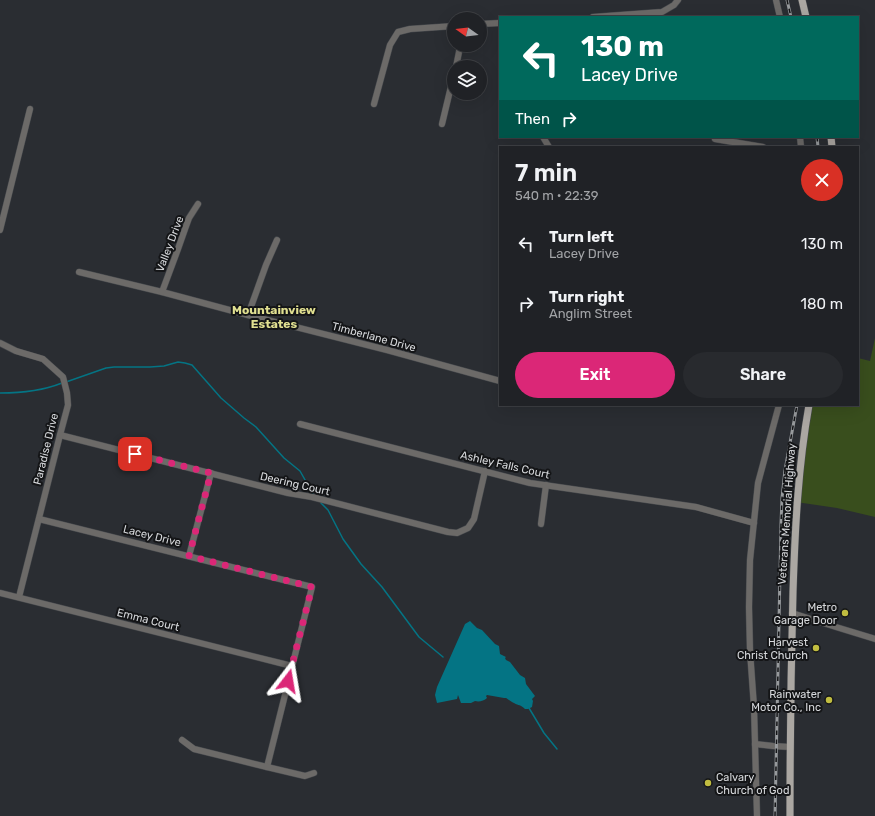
<!DOCTYPE html>
<meta charset="utf-8">
<style>
body{margin:0;font-family:Rubik,sans-serif;background:#282a2e;color:#f1f3f6;height:100vh;display:flex;flex-direction:column;font-size:15px;white-space:nowrap}
*{box-sizing:border-box;margin:0}
p{font-size:13px;color:#a2a4a7}
.icon{flex:none;width:22px;height:22px;fill:none;stroke:currentColor;stroke-width:2;stroke-linecap:round;stroke-linejoin:round}
.map{position:relative;flex:1;overflow:hidden}
.panel{position:absolute;left:499px;top:146px;width:360px;height:260px;display:flex;flex-direction:column;background:#202226;border-radius:0px;box-shadow:0 4px 16px #0002,0 0 0 1px #3d3f43}
.panel>*{flex:none}
.guide{position:absolute;left:499px;top:16px;width:360px;height:122px;border-radius:0px;box-shadow:0 4px 16px #0002,0 0 0 1px #3d3f43;background:#00695c;color:#fff;overflow:hidden}
.needle{width:26px;rotate:284deg}
.controls{position:absolute;left:447px;top:12px;display:grid;gap:8px}
.controls a{display:grid;place-items:center;width:40px;height:40px;border-radius:50%;background:#202226;box-shadow:0 4px 16px #0002,0 0 0 1px #3d3f43;font-size:20px}
.pin{position:absolute;display:grid;place-items:center;width:34px;height:34px;color:#fff;margin:-17px;border-radius:8px;box-shadow:0 2px 6px #0006}
.me{position:absolute;width:44px;margin:-22px;rotate:14deg;stroke-linejoin:round;filter:drop-shadow(0 0 3px #0008)}
.turn{display:flex;align-items:center;gap:14px;height:84px;padding:0 16px;font-size:18px}
.turn .icon{width:52px;height:52px;stroke-width:2.5}
.turn b{display:block;font-size:28px;line-height:34px}
.then{display:flex;align-items:center;height:38px;padding:0 16px;background:#0003;gap:8px;font-size:15px}
.round{display:grid;place-items:center;flex:none;width:42px;height:42px;border-radius:21px;background:#282a2e}
.headline{display:flex;align-items:center;justify-content:space-between;height:68px;padding:0 16px}
h1{font-size:24px;font-weight:600;line-height:30px}
.action{display:flex;gap:8px;margin-top:auto;padding:8px 16px}
.action a{flex:1;height:46px;border-radius:24px;background:#db2777;color:#fff;font-size:16px;font-weight:600;line-height:46px;text-align:center}
.action a+a{background:#282a2e;color:#f1f3f6}
ul{padding:0;list-style:none}
li{display:flex;align-items:center;gap:12px;height:60px;padding:0 16px}
li div{flex:1}
li b{display:block;font-size:15px}
li em{font-style:normal}
.map>svg:first-child{display:block}
</style>
<div class="map">
<svg width="875" height="816" viewBox="0 0 875 816">
<rect width="100%" height="100%" fill="#2a2d32"/>
<path fill="#394e1d" d="M 875,338 L 875,517 L 837,508 L 796,502 L 810,405 L 858,405 L 858,358 L 870,361 Z"/>
<path fill="#047484" d="M 470,621 L 477,628 L 482,630 L 495,644 L 499,646 L 500,654 L 506,657 L 505,658 L 506,660 L 510,662 L 520,675 L 525,678 L 526,684 L 535,696 L 532,699 L 533,701 L 532,707 L 528,709 L 525,709 C 520,704 519,706 514,703 C 511,702 508,699 506,698 L 504,698 L 487,695 L 486,696 L 487,698 C 484,701 479,702 475,701 L 471,703 L 461,703 L 458,695 L 457,699 L 437,703 L 435,695 L 437,687 L 465,624 Z"/>
<g fill="none" stroke-linecap="round" stroke-linejoin="round">
<g stroke="#047484" stroke-width="1.5">
<path d="M 66,382 L 106,368 L 114,367 L 150,367 L 164,366 L 178,362 L 185,363 L 192,365 L 221,398 L 244,418 L 256,427 L 284,458 L 300,471 L 313,494"/>
<path d="M 0,393 C 22,393 42,391 62,383"/>
<path d="M 321,503 L 328,510 L 343,539 L 361,564 L 382,587 L 419,637 L 443,657"/>
<path d="M 529,708 L 544,733 L 557,749"/>
</g>
<defs>
<g id="minor">
<path d="M 776,0 L 780,17"/>
<path d="M 593,17 L 662,12 L 674,5 L 678,0"/>
<path d="M 480,24 L 500,23"/>
<path d="M 456,67 L 459,52 L 460,45"/>
<path d="M 374,104 L 390,45 L 398,32 L 410,29 L 454,26"/>
<path d="M 442,124 L 454,74"/>
<path d="M 543,137 L 549,147"/>
<path d="M 800,137 L 801,147"/>
<path d="M 715,139 L 763,147"/>
<path d="M 0,230 L 30,109"/>
<path d="M 79,272 L 162,292 L 248,315 L 387,350 L 500,381"/>
<path d="M 162,292 L 178,249 L 185,229 L 189,218 L 198,204"/>
<path d="M 248,315 L 266,265 L 277,240"/>
<path d="M 0,343 L 16,351 L 43,359 L 63,377 L 67,393 L 68,405 L 60,435 L 19,597"/>
<path d="M 300,424 L 530,483 L 696,507 L 754,523"/>
<path d="M 60,435 L 288,493 L 312,497 L 448,532 L 457,533 L 468,528 L 474,519 L 485,471"/>
<path d="M 39,519 L 312,587 L 267,767"/>
<path d="M 541,524 L 546,485"/>
<path d="M 189,556 L 211,473"/>
<path d="M 0,593 L 292,666"/>
<path d="M 792,613 L 836,627 L 875,639"/>
<path d="M 182,740 L 194,749 L 267,767 L 305,776 L 314,773"/>
<path d="M 755,744 L 773,746 L 790,747"/>
<path d="M 757,816 L 754,707 L 750,651 L 749,607 L 750,560 L 758,483 L 779,405"/>
</g>
<g id="major">
<path d="M 802,0 L 806,17"/>
<path d="M 831,137 L 832,147"/>
<path d="M 790,816 C 790,741 791,667 793,592 C 795,529 798,467 809,405"/>
</g>
</defs>
<use href="#minor" stroke="#46494d" stroke-width="7"/>
<use href="#major" stroke="#46494d" stroke-width="8"/>
<use href="#minor" stroke="#6c6a68" stroke-width="6"/>
<use href="#major" stroke="#aba7a2" stroke-width="7"/>
<defs>
<g id="rail">
<path d="M 787,0 L 791,17"/>
<path d="M 817,137 L 818,147"/>
<path d="M 775,816 L 781,524 L 782,498 L 785,470 L 797,405"/>
</g>
</defs>
<use href="#rail" stroke="#979a9d" stroke-width="3"/>
<use href="#rail" stroke="#141517" stroke-width="1.5" stroke-dasharray="4.5" stroke-linecap="butt"/>
</g>
<g fill="none" stroke-linecap="round" stroke-linejoin="round">
<path stroke="#db2777" stroke-width="7" stroke-dasharray="0 12.6" d="M 135,454 L 211,473 L 189,556 L 312,587 L 288,681"/>
</g>
<g fill="#c1bd40" stroke="#141517" stroke-width="1.5">
<circle cx="845" cy="613" r="4"/>
<circle cx="816" cy="648" r="4"/>
<circle cx="829" cy="700" r="4"/>
<circle cx="708" cy="783" r="4"/>
</g>
<g text-anchor="middle" dominant-baseline="central" stroke-width="4" stroke-linejoin="round" paint-order="stroke">
<g font-size="11" fill="#d7d9dc" stroke="#141517">
<text transform="translate(170 244) rotate(-69)">Valley Drive</text>
<text transform="translate(374 337) rotate(15)">Timberlane Drive</text>
<text transform="translate(46 449) rotate(-76)">Paradise Drive</text>
<text transform="translate(505 465) rotate(13)">Ashley Falls Court</text>
<text transform="translate(295 484) rotate(13)">Deering Court</text>
<text transform="translate(787 514) rotate(-86)">Veterans Memorial Highway</text>
<text transform="translate(152 536) rotate(14)">Lacey Drive</text>
<text transform="translate(148 620) rotate(14)">Emma Court</text>
</g>
<g font-size="11" fill="#d7d9dc" stroke="#141517" text-anchor="end">
<text x="837" y="607">Metro<tspan x="837" dy="13">Garage Door</tspan></text>
<text x="808" y="642">Harvest<tspan x="808" dy="13">Christ Church</tspan></text>
<text x="821" y="694">Rainwater<tspan x="821" dy="13">Motor Co., Inc</tspan></text>
<text x="716" y="777" text-anchor="start">Calvary<tspan x="716" dy="13">Church of God</tspan></text>
</g>
<g font-size="12" font-weight="bold" fill="#e1e091" stroke="#141517">
<text x="274" y="310">Mountainview<tspan x="274" dy="14">Estates</tspan></text>
</g>
</g>
</svg>
<div class="controls">
<a><svg class="needle" viewBox="-14 -14 28 28"><path d="M0-13l5 13h-10z" fill="#e53935"/><path d="M0 13l5-13h-10z" fill="#a2a4a7"/></svg></a>
<a><svg class="icon" aria-label="layers" viewBox="0 0 24 24"><path d="M12 4l9 5-9 5-9-5zM3 14l9 5 9-5"/></svg></a>
</div>
<div class="pin" style="left:135px;top:454px;background:#d93025"><svg class="icon" aria-label="arrive" viewBox="0 0 24 24"><path d="M6 21V4h12l-3 4 3 4H6"/></svg></div>
<svg class="me" style="left:288px;top:681px" viewBox="-20 -20 40 40"><path d="M0-17L14 15 0 8-14 15z" fill="#db2777" stroke="#fff" stroke-width="4"/></svg>
<div class="guide">
<div class="turn"><svg class="icon" aria-label="left" viewBox="0 0 24 24"><path d="M17 20v-9H6M10 6l-5 5 5 5"/></svg><div><b>130 m</b>Lacey Drive</div></div>
<div class="then">Then<svg class="icon" aria-label="right" viewBox="0 0 24 24"><path d="M7 20v-9h11M14 6l5 5-5 5"/></svg></div>
</div>
<section class="panel">
<div class="headline"><div><h1>7 min</h1><p>540 m · 22:39</p></div><a class="round" style="background:#d93025;color:#fff"><svg class="icon" aria-label="close" viewBox="0 0 24 24"><path d="M6 6l12 12M18 6L6 18"/></svg></a></div>
<ul>
<li><svg class="icon" aria-label="left" viewBox="0 0 24 24"><path d="M17 20v-9H6M10 6l-5 5 5 5"/></svg><div><b>Turn left</b><p>Lacey Drive</p></div><em>130 m</em></li>
<li><svg class="icon" aria-label="right" viewBox="0 0 24 24"><path d="M7 20v-9h11M14 6l5 5-5 5"/></svg><div><b>Turn right</b><p>Anglim Street</p></div><em>180 m</em></li>
</ul>
<div class="action"><a>Exit</a><a>Share</a></div>
</section>
</div>
